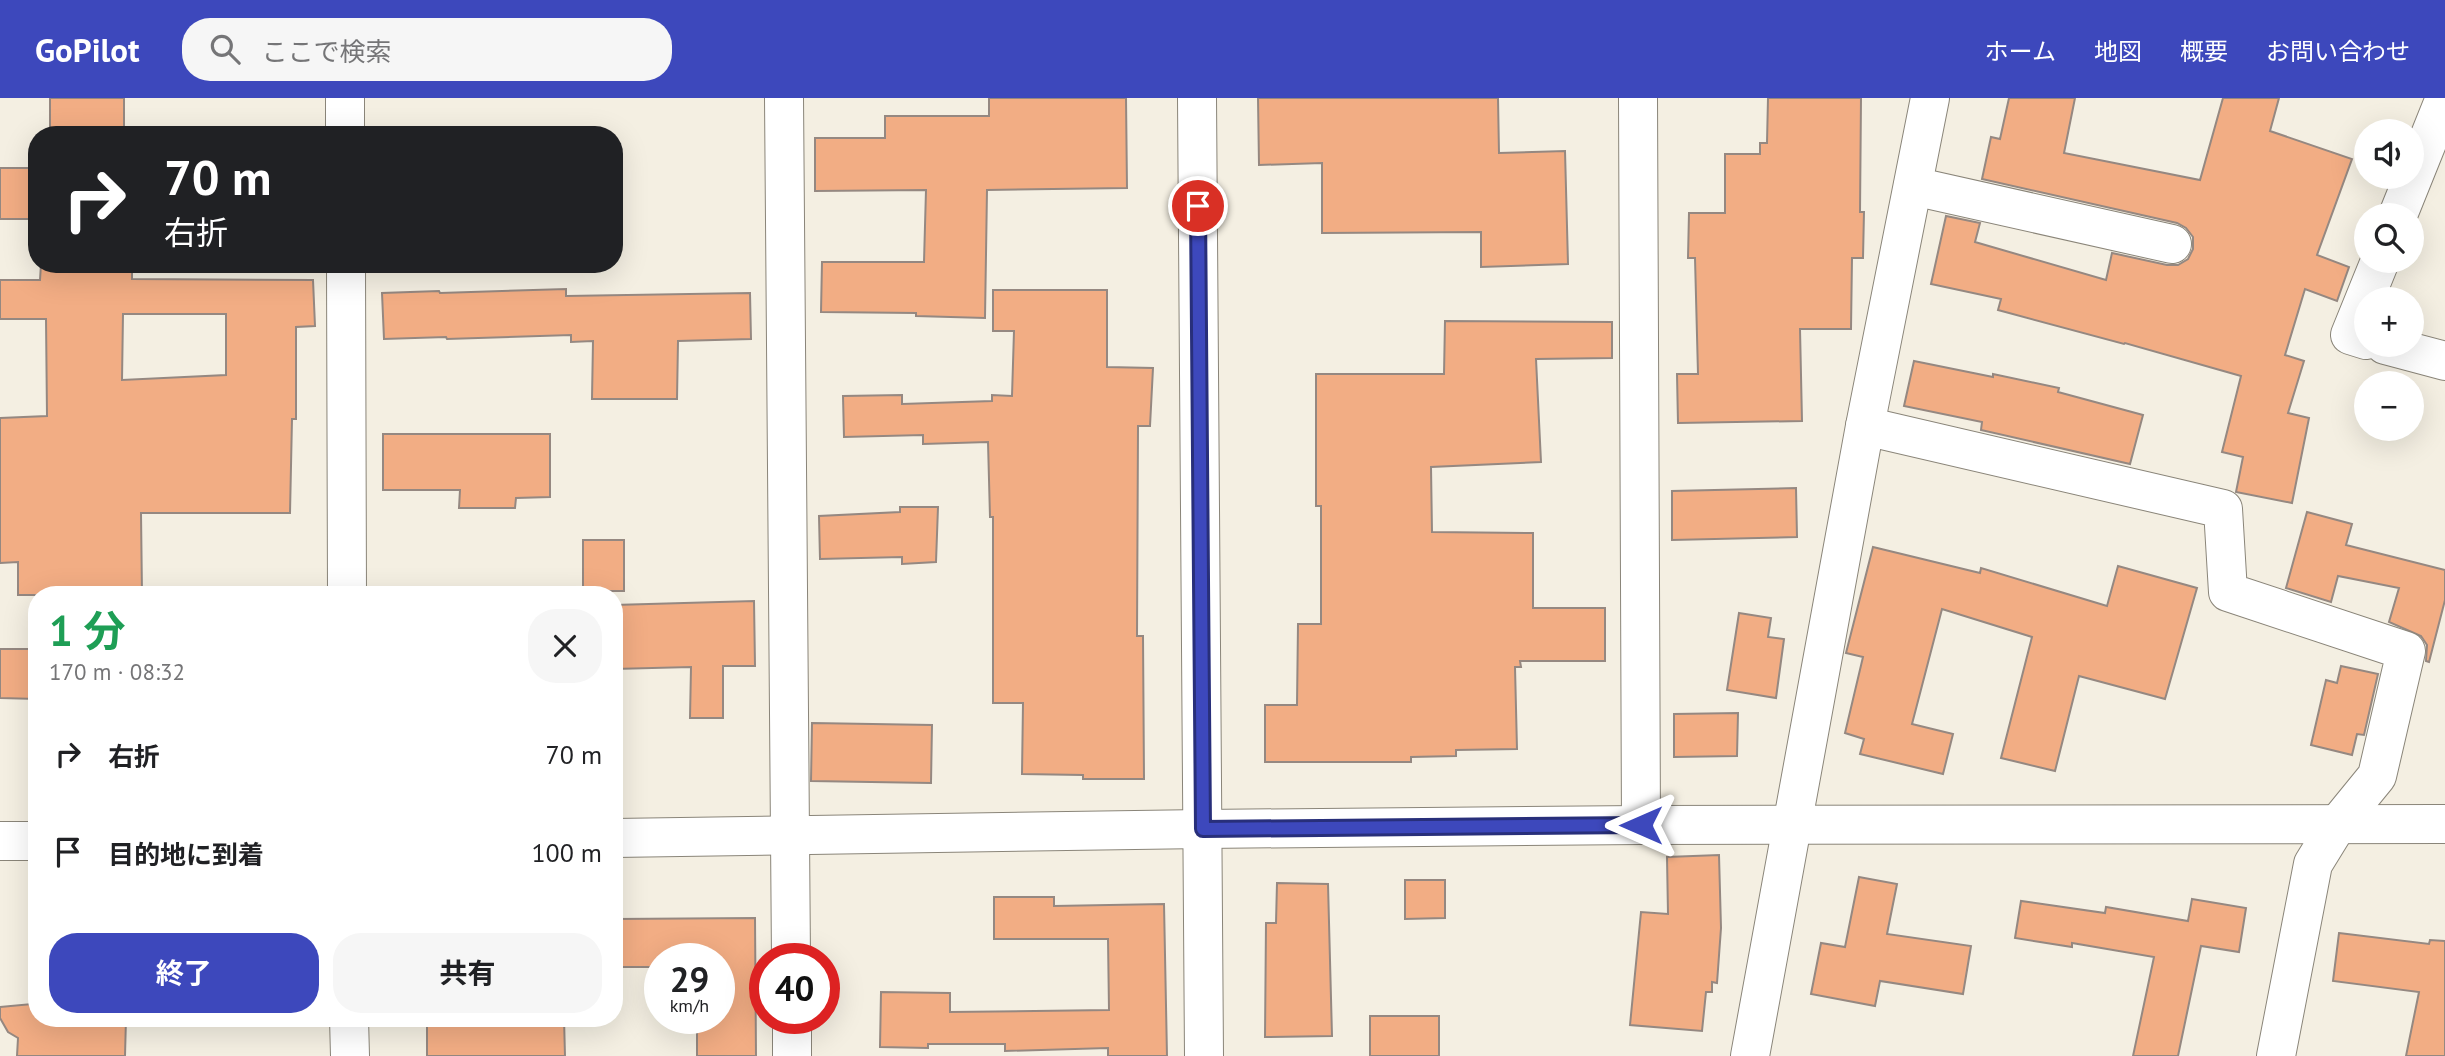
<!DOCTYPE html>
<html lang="ja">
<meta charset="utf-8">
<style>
body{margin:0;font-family:"PT Sans","Noto Sans JP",sans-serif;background:#f6f6f6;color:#202124;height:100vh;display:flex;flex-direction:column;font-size:26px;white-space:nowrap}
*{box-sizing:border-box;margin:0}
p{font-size:23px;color:#757577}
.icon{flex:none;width:38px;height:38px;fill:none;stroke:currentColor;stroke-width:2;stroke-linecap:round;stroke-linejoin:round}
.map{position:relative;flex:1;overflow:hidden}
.side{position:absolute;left:28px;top:488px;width:595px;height:441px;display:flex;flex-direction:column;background:#fff;border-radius:28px;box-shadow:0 7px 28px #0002}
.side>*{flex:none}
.top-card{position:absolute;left:28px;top:28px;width:595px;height:147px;border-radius:28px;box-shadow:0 7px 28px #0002;background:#202124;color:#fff;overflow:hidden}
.controls{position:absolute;left:2354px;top:21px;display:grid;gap:14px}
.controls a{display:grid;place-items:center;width:70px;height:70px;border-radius:50%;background:#fff;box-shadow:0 7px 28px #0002;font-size:35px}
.speed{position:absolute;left:644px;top:845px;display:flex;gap:14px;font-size:35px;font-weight:700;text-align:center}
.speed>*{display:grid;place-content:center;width:91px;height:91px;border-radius:50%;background:#fff;box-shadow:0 7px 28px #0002;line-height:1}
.speed small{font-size:18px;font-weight:400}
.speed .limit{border:10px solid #d22;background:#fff;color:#111}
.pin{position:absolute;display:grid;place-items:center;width:60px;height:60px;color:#fff;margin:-30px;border:4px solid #fff;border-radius:50%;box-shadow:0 2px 7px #0007}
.me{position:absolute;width:77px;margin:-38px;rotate:270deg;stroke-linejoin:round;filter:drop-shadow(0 0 5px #0008)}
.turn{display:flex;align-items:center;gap:24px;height:147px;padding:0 21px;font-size:32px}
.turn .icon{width:91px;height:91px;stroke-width:2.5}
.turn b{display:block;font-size:49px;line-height:60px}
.round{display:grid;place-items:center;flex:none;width:74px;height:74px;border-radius:28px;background:#f6f6f6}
.headline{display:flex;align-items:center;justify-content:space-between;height:119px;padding:0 21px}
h1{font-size:42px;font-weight:700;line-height:52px;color:#1e9e55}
.button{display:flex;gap:14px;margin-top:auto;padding:14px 21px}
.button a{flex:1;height:80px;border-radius:28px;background:#3d48bc;color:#fff;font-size:28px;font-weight:700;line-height:80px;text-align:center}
.button a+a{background:#f6f6f6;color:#202124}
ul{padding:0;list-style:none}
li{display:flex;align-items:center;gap:21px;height:98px;padding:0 21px}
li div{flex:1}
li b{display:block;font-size:26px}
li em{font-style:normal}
header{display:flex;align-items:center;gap:42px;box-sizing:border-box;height:98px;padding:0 35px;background:#3d48bc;color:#fff}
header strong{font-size:33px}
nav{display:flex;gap:38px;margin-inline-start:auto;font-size:24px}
.search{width:490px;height:63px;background:#f6f6f6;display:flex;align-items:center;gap:18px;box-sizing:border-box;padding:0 24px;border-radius:28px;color:#757577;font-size:26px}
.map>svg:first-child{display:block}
</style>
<header>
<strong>GoPilot</strong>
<div class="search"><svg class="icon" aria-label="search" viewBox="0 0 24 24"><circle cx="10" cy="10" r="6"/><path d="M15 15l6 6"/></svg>ここで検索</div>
<nav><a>ホーム</a><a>地図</a><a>概要</a><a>お問い合わせ</a></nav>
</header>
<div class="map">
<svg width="2445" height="958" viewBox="0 0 2445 958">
<rect width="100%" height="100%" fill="#f4efe2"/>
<g fill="#f2ad84" stroke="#958881" stroke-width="2" fill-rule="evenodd">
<rect x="50" y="0" width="74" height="37"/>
<path d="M 989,0 L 1126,0 L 1127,90 L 987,92 L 985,220 L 916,218 L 916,215 L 821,214 L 822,164 L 924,164 L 926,92 L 815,93 L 815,40 L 885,40 L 885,18 L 989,18 Z"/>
<path d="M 1258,0 L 1498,0 L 1499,55 L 1565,53 L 1568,166 L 1481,169 L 1481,134 L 1322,135 L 1322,65 L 1259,67 Z"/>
<path d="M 1768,0 L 1861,0 L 1860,114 L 1864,114 L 1863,160 L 1852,160 L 1851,231 L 1800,231 L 1802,323 L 1678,325 L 1677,276 L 1698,276 L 1695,160 L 1688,160 L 1689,115 L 1725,115 L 1725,56 L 1760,56 L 1760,45 L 1767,45 Z"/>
<path d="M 2009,0 L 2075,0 L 2064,55 L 2200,82 L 2223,0 L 2279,0 L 2270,33 L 2352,61 L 2317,157 L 2349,169 L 2337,203 L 2305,191 L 2285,257 L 2304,263 L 2288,315 L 2309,320 L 2292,405 L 2236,394 L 2243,359 L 2222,354 L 2241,278 L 2125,245 L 2124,246 L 1998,212 L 2001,201 L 1931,186 L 1946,118 L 1980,125 L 1975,144 L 2106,182 L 2112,155 L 2167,167 L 2178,167 L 2188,161 L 2193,151 L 2193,139 L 2186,130 L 2177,125 L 1982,81 L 1991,39 L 2000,41 Z"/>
<rect x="0" y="70" width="37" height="51"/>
<path d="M 41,166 L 119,166 L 119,171 L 132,171 L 132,181 L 313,182 L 315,228 L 296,229 L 296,321 L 292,321 L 290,415 L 141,415 L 142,497 L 18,497 L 18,464 L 0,465 L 0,320 L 47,318 L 46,221 L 0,221 L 0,182 L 40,182 ZM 123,216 L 226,216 L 226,277 L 122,282 Z"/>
<path d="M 566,191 L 566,198 L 750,195 L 751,241 L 678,243 L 677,301 L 592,301 L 593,243 L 571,244 L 571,237 L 447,241 L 446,239 L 384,241 L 382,195 L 439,193 L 440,195 Z"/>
<path d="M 993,192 L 1107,192 L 1107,269 L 1153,270 L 1150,328 L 1138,328 L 1137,538 L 1143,538 L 1144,681 L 1083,681 L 1083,677 L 1022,676 L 1023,605 L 993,605 L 993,419 L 990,419 L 988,344 L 923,346 L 923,337 L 844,339 L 843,298 L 902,297 L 902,306 L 992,303 L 992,297 L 1012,298 L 1014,233 L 993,233 Z"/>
<path d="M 1445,223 L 1612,224 L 1612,260 L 1536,261 L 1541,364 L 1431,369 L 1432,434 L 1533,435 L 1533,510 L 1605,510 L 1605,563 L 1520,563 L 1521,569 L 1515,569 L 1517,651 L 1456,652 L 1456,658 L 1411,659 L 1411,664 L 1265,664 L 1265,607 L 1297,607 L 1298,526 L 1321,526 L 1321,408 L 1316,408 L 1316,276 L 1444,276 Z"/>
<path d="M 1914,263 L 1993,279 L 1993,276 L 2059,290 L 2058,294 L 2143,317 L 2130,366 L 1981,332 L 1982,324 L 1904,308 Z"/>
<path d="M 383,336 L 550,336 L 550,399 L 516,400 L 515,410 L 459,410 L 460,392 L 383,392 Z"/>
<path d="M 1796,390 L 1797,439 L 1672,442 L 1672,393 Z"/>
<path d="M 900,409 L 938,409 L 936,464 L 902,466 L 902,459 L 820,461 L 819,418 L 900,414 Z"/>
<path d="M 2307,414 L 2352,426 L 2346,447 L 2445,472 L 2445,502 L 2429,564 L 2426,563 L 2427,547 L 2421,538 L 2389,524 L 2399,490 L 2338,478 L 2331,504 L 2286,490 Z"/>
<rect x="583" y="442" width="41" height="51"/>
<path d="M 1873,449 L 1980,475 L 1981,470 L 2107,508 L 2118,468 L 2197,490 L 2165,601 L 2079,578 L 2055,673 L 2001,660 L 2032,539 L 1942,511 L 1912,626 L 1953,636 L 1943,676 L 1860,656 L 1864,641 L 1845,635 L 1863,559 L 1846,555 Z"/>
<path d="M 754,503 L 755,568 L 723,568 L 723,620 L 690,620 L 691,569 L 614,571 L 614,507 Z"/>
<path d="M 1739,515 L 1771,520 L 1768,539 L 1784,541 L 1776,600 L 1727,592 Z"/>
<path d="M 0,551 L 37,551 L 37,601 L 0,600 Z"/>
<path d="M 2341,568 L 2378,576 L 2364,637 L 2357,636 L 2352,657 L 2311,647 L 2326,582 L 2337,585 Z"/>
<path d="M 1738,615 L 1737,658 L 1674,659 L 1674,616 Z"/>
<path d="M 812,625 L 932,627 L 931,685 L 811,683 Z"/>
<path d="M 1719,757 L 1721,830 L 1717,885 L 1712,884 L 1712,894 L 1706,894 L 1702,933 L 1630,927 L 1641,814 L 1668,816 L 1667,759 Z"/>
<path d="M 1859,779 L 1897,786 L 1887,836 L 1971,848 L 1963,896 L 1880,883 L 1875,908 L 1811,896 L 1821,845 L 1845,849 Z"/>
<path d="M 1405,782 L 1445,782 L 1445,820 L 1405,821 Z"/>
<path d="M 1277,785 L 1328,786 L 1332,938 L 1265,939 L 1266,825 L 1276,825 Z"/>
<path d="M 994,799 L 1054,799 L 1054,808 L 1164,806 L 1167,958 L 1108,958 L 1108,950 L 1005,953 L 1005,946 L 928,946 L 928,950 L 880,949 L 881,894 L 950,895 L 950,914 L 1109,912 L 1108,841 L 994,841 Z"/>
<path d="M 2192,801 L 2246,810 L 2239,854 L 2201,848 L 2178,958 L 2133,958 L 2154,859 L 2072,845 L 2072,849 L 2015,840 L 2021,803 L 2105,815 L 2106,809 L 2188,823 Z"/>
<path d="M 755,820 L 756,958 L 697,958 L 697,920 L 719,920 L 719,861 L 660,861 L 660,869 L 614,869 L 614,821 Z"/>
<path d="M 2339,835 L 2429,846 L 2430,842 L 2445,843 L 2445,958 L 2406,958 L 2419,894 L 2333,883 Z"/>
<path d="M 32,906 L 37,914 L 37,920 L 126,920 L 125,958 L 17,958 L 18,940 L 8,934 L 0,920 L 0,909 Z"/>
<rect x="1370" y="918" width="69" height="40"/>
<path d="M 427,920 L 564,920 L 565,958 L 427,958 Z"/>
</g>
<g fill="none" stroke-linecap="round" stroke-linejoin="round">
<defs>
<g id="minor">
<path d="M 345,0 L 345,37"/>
<path d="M 784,0 L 791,861"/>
<path d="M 1638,0 L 1641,727"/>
<path d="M 1913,88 L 2172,146"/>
<path d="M 2398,117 L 2445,0"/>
<path d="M 346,166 L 347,497"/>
<path d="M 2366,242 L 2350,237 L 2380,163"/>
<path d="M 2385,247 L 2445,263"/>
<path d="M 1865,328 L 2223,411 L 2228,494 L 2406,553 L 2377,678 L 2337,727 L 2313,766 L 2276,958"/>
<path d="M 349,920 L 350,958"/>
<path d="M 792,920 L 792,958"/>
<path d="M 1750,958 L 1865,328 L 1930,0"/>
</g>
<g id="tertiary">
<path d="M 1197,0 L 1204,958"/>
<path d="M 614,740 L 1203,731 L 1641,727 L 2445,726"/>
<path d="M 0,743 L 37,743"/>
</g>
</defs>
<use href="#minor" stroke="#8a8579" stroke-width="40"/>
<use href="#tertiary" stroke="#8a8579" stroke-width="40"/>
<use href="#minor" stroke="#fff" stroke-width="38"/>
<use href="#tertiary" stroke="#fff" stroke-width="38"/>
</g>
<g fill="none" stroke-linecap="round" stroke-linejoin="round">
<defs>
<path id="route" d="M 1198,108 L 1203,731 L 1641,727"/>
</defs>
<use href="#route" stroke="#282f7a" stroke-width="18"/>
<use href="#route" stroke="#3d48bc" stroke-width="12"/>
</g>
</svg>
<div class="controls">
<a><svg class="icon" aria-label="sound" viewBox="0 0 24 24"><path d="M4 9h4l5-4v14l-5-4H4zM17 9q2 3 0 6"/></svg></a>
<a><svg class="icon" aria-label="search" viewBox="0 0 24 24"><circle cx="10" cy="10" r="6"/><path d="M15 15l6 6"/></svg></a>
<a>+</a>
<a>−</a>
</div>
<div class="speed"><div>29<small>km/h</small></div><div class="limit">40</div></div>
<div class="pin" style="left:1198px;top:108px;background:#d93025"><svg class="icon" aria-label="arrive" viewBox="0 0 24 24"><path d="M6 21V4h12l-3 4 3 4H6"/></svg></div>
<svg class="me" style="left:1641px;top:727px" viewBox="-20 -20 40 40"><path d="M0-17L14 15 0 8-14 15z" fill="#3d48bc" stroke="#fff" stroke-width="4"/></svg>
<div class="top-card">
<div class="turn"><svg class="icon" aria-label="right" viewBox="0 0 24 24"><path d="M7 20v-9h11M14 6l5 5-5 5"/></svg><div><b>70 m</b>右折</div></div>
</div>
<section class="side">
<div class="headline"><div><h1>1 分</h1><p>170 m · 08:32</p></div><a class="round"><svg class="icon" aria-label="close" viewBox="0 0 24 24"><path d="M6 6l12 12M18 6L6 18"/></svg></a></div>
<ul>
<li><svg class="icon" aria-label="right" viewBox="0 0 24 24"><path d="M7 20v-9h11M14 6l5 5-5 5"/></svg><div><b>右折</b></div><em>70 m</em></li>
<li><svg class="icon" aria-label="arrive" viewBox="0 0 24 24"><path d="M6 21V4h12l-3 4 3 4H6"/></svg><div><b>目的地に到着</b></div><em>100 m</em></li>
</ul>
<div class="button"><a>終了</a><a>共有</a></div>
</section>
</div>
